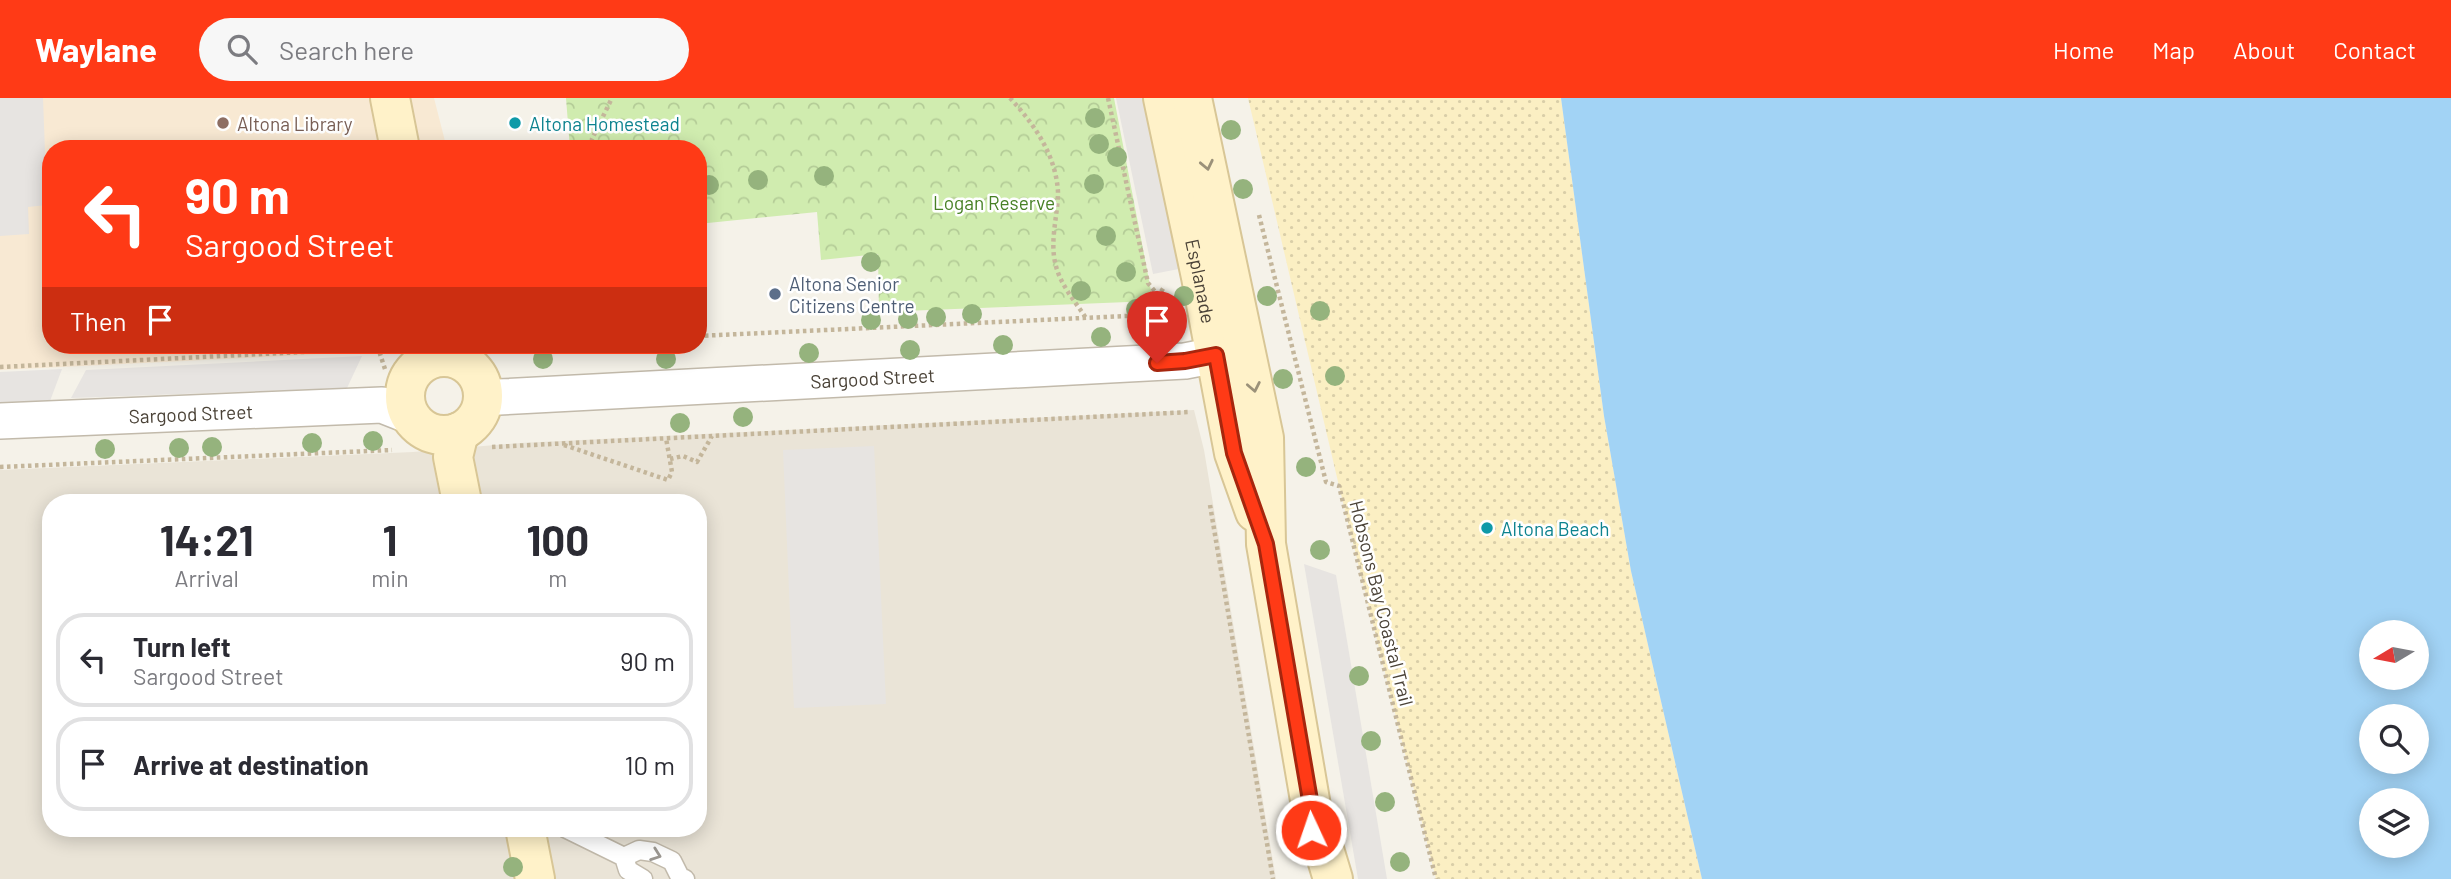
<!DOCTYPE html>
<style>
body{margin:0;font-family:Barlow,sans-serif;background:#f7f7f7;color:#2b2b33;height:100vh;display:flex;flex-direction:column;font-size:26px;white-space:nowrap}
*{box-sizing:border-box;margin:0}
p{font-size:23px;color:#7c7c81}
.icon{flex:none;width:38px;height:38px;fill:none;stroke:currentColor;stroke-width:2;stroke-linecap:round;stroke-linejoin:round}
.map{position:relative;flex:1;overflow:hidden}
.drawer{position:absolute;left:42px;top:396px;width:665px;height:343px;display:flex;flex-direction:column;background:#fff;border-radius:28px;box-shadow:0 4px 18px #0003}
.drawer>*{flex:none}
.hud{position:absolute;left:42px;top:42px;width:665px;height:214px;border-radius:28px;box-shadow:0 4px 18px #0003;background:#ff3a16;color:#fff;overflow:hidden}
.needle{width:46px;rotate:260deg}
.fabs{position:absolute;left:2359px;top:522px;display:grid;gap:14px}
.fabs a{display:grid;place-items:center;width:70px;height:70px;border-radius:50%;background:#fff;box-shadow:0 4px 18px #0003;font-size:35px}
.pin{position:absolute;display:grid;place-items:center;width:60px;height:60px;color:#fff;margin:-72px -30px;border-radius:50% 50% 50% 0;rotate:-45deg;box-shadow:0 0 7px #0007}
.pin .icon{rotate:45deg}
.me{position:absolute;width:77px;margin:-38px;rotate:357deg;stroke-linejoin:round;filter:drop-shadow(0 0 5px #0008)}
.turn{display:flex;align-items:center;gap:24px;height:147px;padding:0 28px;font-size:32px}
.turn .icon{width:91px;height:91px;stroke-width:2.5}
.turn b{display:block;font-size:49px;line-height:60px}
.then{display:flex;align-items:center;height:66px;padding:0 28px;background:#0003;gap:14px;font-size:26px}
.eta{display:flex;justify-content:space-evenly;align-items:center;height:119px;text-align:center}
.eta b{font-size:42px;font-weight:700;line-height:49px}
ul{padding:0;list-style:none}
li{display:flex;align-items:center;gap:21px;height:94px;margin:0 14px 10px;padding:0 14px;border:4px solid #e1e1e2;border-radius:28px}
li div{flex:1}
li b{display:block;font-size:26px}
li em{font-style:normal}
header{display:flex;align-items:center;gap:42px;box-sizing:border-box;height:98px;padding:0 35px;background:#ff3a16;color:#fff}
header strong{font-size:33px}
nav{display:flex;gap:38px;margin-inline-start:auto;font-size:24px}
.search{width:490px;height:63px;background:#f7f7f7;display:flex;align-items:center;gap:18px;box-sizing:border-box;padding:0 24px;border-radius:38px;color:#7c7c81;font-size:26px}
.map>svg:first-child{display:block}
</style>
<header>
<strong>Waylane</strong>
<div class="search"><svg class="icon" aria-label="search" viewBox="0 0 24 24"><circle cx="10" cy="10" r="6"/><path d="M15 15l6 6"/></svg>Search here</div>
<nav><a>Home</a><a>Map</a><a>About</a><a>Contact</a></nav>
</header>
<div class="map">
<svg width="2451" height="781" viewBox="0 0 2451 781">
<defs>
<pattern id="sand-dots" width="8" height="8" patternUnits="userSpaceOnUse" patternTransform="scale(1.75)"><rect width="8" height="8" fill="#fbefc3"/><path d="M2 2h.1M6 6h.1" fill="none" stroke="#d9cea8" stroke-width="1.8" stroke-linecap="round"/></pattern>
<pattern id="park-crowns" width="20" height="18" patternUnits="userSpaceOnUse" patternTransform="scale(1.75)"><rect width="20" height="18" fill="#d0ecaf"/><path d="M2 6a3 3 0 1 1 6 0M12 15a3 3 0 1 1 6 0" fill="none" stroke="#b4cc97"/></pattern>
</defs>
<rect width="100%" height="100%" fill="#f5f2e9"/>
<path fill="#eae4d7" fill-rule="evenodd" d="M 1194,312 L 1204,352 L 1276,781 L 0,781 L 0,372 L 413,354 L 520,345 ZM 51,404 L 698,404 L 698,730 L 51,730 Z"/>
<path fill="#f8e9d3" d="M 0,0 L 434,0 L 447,51 L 51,51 L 51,247 L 468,247 L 468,249 L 0,272 Z"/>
<path fill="url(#sand-dots)" d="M 1248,0 L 1561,0 L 1604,318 L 1631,473 L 1702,781 L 1436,781 L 1339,388 Z"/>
<path fill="url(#park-crowns)" d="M 566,0 L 1114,0 L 1153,203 L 879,214 L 878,156 L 821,162 L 817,114 L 698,126 L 698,51 L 570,51 Z"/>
<g fill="#e7e4e1">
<path d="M 0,0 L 43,0 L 47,107 L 28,109 L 29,136 L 0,138 Z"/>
<path d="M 1116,0 L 1147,0 L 1184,170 L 1153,176 Z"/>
<path d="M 362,258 L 347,290 L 71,300 L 86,272 Z"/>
<path d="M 62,271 L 50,303 L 0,304 L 0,274 Z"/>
<path d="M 874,348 L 886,606 L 794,610 L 783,352 Z"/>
<path d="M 1304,466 L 1336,477 L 1387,781 L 1358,781 Z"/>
</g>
<path fill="#a2d3f5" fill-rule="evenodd" d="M 1561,0 L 2451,0 L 2451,781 L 1702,781 L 1631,473 L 1604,318 ZM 2371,534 L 2417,534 L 2417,579 L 2371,579 ZM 2371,618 L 2417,618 L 2417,663 L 2371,663 ZM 2371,702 L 2417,702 L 2417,747 L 2371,747 Z"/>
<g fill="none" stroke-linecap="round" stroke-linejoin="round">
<defs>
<g id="lane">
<path d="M 565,730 L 624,759 L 628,772 L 643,781"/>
<path d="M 624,759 L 639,752 L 653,754 L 672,763 L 680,779 L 685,781"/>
</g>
<g id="street">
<path id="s1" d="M 499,299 L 1185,263 L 1242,252"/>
<path id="s2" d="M 0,323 L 382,307 L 410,318"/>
</g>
<g id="secondary">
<path d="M 390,0 L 400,51"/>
<path id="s3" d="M 1163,0 L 1201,179 L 1234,355 L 1255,414"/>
<path d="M 1192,0 L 1264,340 L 1266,446 L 1311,708 L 1333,781"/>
<circle cx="444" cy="298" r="39"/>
<path d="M 459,334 L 453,359 L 462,404"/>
<path d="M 525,730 L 535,781"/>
</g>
</defs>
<use href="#lane" stroke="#c2baab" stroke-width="21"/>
<use href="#street" stroke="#c2baab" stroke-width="38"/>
<use href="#secondary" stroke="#d8c696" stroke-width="42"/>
<g stroke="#c4b69b" stroke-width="4.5" stroke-dasharray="3.5 3.5" stroke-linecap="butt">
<path d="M 1010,0 C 1034,26 1056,57 1058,94 C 1058,116 1050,141 1055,164 C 1059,185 1074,202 1086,220"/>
<path d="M 1108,0 L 1148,185 L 1167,208"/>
<path d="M 591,51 L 592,41 L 612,0"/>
<path d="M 1259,117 L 1326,384 L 1339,388 L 1436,781"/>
<path d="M 1146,217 L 1164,189"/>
<path d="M 698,238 L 1169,216"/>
<path d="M 0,269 L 384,250"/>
<path d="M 385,271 L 380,256 L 387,247"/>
<path d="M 476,272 L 475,249 L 514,247"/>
<path d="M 564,347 L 668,382 L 672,374 L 666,340"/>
<path d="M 492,349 L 1190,314"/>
<path d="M 670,361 L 683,358 L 697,364 L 712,338"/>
<path d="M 0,369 L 392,352"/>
<path d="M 1210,407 L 1273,781"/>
</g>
<use href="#lane" stroke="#fff" stroke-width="18"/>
<use href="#street" stroke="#fff" stroke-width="35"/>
<use href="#secondary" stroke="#fff2c9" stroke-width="38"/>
</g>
<g fill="#95b37d">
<circle cx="1095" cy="20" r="10"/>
<circle cx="1231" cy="32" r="10"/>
<circle cx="1099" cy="46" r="10"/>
<circle cx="1117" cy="59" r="10"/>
<circle cx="824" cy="78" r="10"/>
<circle cx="758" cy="82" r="10"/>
<circle cx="1094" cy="86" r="10"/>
<circle cx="709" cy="87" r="10"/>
<circle cx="1243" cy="91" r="10"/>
<circle cx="1106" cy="138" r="10"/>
<circle cx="871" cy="164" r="10"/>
<circle cx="1126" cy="174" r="10"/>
<circle cx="1081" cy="193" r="10"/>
<circle cx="1184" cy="198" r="10"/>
<circle cx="1267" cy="198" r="10"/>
<circle cx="1136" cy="211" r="10"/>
<circle cx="1320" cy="213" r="10"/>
<circle cx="972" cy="216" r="10"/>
<circle cx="936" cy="219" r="10"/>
<circle cx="908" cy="221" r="10"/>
<circle cx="871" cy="222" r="10"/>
<circle cx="1101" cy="239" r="10"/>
<circle cx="1003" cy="247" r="10"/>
<circle cx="910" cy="252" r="10"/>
<circle cx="809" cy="255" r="10"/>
<circle cx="543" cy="261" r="10"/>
<circle cx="666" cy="261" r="10"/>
<circle cx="1335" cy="278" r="10"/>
<circle cx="1283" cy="281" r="10"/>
<circle cx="743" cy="319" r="10"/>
<circle cx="680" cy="325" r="10"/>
<circle cx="373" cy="343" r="10"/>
<circle cx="312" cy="345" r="10"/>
<circle cx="212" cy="349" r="10"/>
<circle cx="179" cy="350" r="10"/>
<circle cx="105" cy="351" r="10"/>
<circle cx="1306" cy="369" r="10"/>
<circle cx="1320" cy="452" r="10"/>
<circle cx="1359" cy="578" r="10"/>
<circle cx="1371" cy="643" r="10"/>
<circle cx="1385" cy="704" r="10"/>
<circle cx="1400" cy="764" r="10"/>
<circle cx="513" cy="769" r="10"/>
</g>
<defs><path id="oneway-chevron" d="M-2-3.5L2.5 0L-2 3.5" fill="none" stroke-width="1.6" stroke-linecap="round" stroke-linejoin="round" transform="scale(1.75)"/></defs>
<g stroke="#9b9179">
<use href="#oneway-chevron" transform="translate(1207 67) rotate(78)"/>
<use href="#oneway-chevron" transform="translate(1254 289) rotate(79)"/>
</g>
<use stroke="#9b9791" href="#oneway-chevron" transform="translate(656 757) rotate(20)"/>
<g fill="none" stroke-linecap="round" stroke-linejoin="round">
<defs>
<path id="route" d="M 1157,265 L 1185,263 L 1216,257 L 1234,355 L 1266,446 L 1311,708 L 1311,732"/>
</defs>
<use href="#route" stroke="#a6260e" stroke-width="18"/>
<use href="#route" stroke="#ff3a16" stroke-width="12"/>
</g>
<circle fill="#8d6e63" stroke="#fff" stroke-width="2.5" cx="223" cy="25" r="7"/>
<g fill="#0f9aa8" stroke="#fff" stroke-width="2.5">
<circle cx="515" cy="25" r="7"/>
<circle cx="1487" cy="430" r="7"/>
</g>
<circle fill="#5c6f8a" stroke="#fff" stroke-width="2.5" cx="775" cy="196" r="7"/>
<g text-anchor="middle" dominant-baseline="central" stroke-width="5" stroke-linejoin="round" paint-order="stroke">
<g font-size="19" fill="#785e54" stroke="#fff" text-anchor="start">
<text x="237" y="25">Altona Library</text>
</g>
<g font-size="19" fill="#0d838f" stroke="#fff" text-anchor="start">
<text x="529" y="25">Altona Homestead</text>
<text x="1501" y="430">Altona Beach</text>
</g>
<g font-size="19" fill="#478025" stroke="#fff">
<text x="994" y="104">Logan Reserve</text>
</g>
<g font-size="19" fill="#4a4237" stroke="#fff">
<text stroke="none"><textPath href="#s3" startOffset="187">Esplanade</textPath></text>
<text stroke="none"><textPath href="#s1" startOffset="374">Sargood Street</textPath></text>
<text stroke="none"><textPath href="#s2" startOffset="191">Sargood Street</textPath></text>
<text transform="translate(1382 505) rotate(76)">Hobsons Bay Coastal Trail</text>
</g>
<g font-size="19" fill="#4e5e75" stroke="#fff" text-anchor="start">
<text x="789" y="185">Altona Senior<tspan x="789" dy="22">Citizens Centre</tspan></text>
</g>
</g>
</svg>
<div class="fabs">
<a><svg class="needle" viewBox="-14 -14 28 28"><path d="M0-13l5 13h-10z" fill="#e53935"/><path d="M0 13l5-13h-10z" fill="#7c7c81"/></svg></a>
<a><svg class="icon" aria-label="search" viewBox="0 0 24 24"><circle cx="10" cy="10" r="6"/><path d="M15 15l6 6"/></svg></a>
<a><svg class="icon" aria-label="layers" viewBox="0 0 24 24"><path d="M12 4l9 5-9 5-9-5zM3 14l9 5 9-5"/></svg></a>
</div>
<div class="pin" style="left:1157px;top:265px;background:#d93025"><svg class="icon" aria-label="arrive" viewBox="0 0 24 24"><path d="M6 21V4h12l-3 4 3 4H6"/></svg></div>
<svg class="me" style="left:1311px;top:732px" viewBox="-20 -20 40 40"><circle r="17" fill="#ff3a16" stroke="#fff" stroke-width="3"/><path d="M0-11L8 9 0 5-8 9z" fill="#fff"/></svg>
<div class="hud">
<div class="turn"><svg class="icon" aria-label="left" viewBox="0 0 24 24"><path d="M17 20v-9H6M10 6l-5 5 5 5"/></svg><div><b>90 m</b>Sargood Street</div></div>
<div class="then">Then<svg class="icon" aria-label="arrive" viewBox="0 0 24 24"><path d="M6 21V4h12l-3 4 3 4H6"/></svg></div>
</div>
<section class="drawer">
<div class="eta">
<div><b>14:21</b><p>Arrival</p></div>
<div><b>1</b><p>min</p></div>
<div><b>100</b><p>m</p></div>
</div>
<ul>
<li><svg class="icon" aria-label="left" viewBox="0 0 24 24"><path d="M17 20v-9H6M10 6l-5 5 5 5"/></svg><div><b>Turn left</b><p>Sargood Street</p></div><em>90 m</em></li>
<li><svg class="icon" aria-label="arrive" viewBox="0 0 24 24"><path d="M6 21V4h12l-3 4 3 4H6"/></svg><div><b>Arrive at destination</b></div><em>10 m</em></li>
</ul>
</section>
</div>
